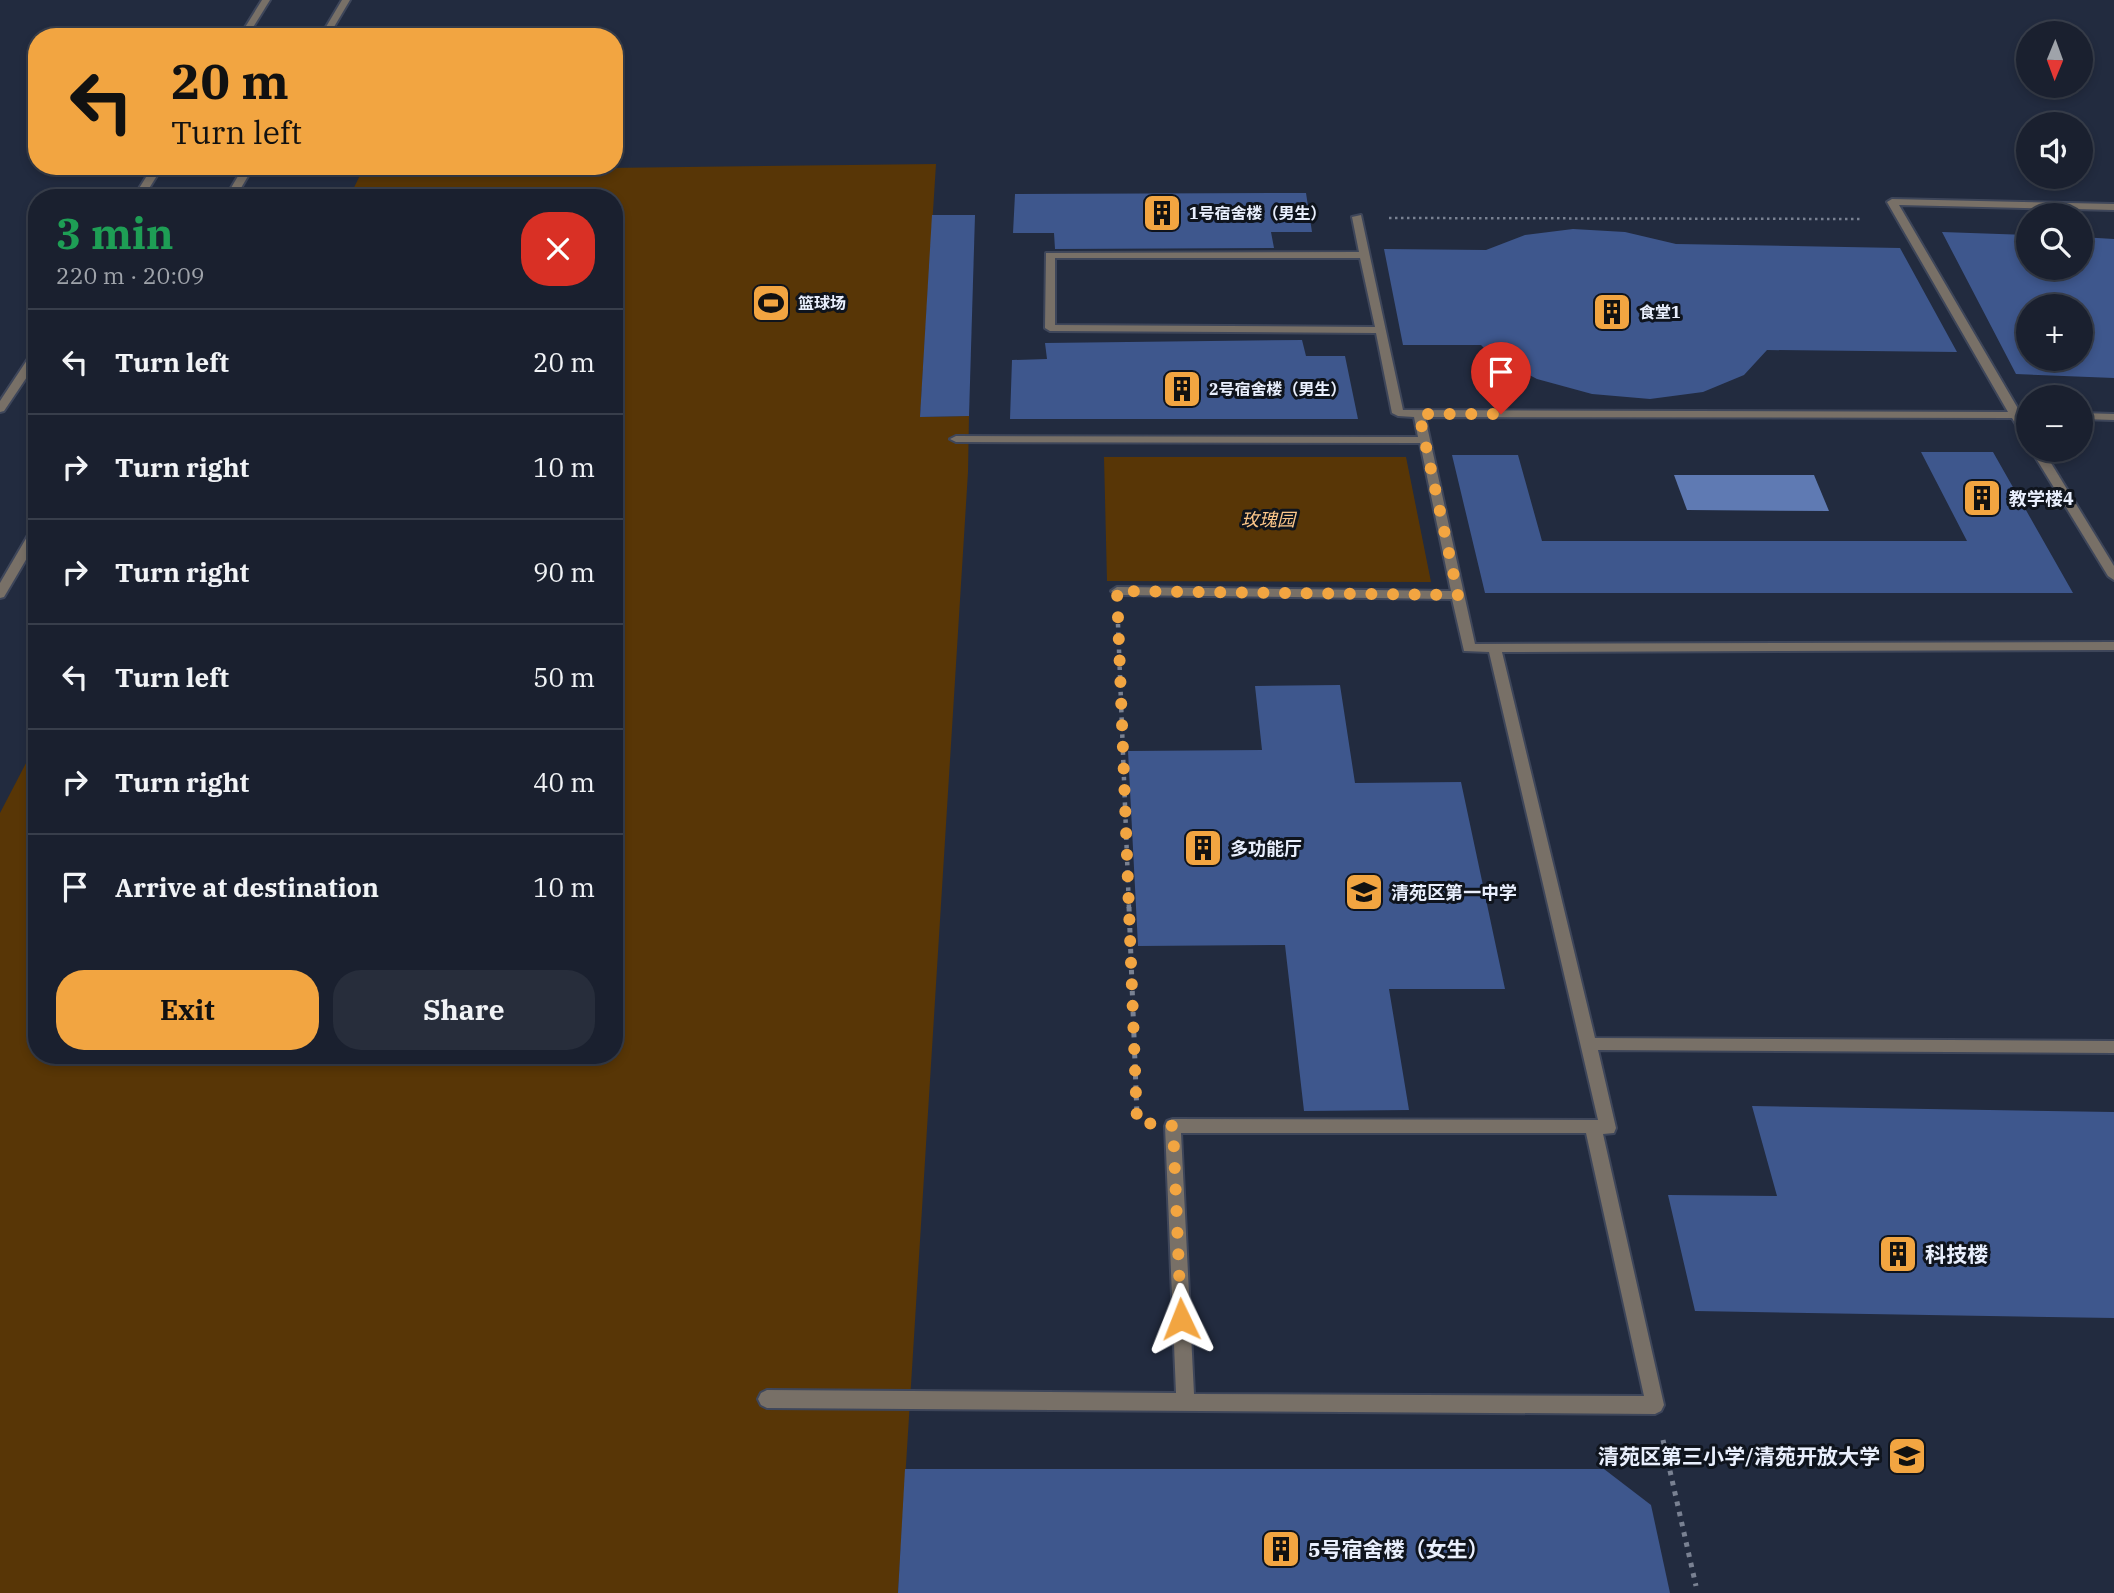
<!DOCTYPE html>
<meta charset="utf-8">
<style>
body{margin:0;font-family:"IBM Plex Serif","Noto Sans SC",serif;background:#272d3b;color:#f1f3f6;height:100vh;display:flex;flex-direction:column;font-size:26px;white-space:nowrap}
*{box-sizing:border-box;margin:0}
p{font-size:23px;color:#9fa3aa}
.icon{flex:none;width:38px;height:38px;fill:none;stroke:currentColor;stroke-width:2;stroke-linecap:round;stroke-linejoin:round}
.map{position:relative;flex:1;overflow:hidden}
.panel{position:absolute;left:28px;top:189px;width:595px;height:875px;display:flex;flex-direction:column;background:#1a202f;border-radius:28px;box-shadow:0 4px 10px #0003,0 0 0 2px #383e4b}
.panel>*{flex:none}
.banner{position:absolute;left:28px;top:28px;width:595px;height:147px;border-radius:28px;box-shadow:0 4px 10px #0003,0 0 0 2px #383e4b;background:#f2a541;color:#111;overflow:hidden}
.needle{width:46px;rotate:181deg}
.controls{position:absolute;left:2016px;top:21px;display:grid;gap:14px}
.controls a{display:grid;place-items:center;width:77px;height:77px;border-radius:50%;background:#1a202f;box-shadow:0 4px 10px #0003,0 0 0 2px #383e4b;font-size:35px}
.pin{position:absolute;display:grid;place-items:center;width:60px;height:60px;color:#fff;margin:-72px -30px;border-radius:50% 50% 50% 0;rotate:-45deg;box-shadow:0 0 7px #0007}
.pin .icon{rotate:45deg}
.me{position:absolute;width:77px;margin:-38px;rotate:358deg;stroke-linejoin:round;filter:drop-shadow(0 0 5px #0008)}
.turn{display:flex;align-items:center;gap:24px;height:147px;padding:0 28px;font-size:32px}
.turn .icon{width:91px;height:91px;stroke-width:2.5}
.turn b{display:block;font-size:49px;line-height:60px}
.round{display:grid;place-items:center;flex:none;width:74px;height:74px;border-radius:28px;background:#272d3b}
.head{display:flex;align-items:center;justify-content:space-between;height:119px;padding:0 28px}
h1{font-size:42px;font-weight:700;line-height:52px;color:#1e9e55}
.cta{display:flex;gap:14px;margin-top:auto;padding:14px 28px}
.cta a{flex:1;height:80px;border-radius:28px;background:#f2a541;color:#111;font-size:28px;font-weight:700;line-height:80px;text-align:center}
.cta a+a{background:#272d3b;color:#f1f3f6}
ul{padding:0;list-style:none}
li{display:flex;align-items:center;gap:21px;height:105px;padding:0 28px;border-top:2px solid #383e4b}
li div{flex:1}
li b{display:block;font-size:26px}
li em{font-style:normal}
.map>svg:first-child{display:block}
</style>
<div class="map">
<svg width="2114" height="1593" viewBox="0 0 2114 1593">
<rect width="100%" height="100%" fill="#222b3f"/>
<g fill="#583606">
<path d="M 936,164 L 920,417 L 969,416 L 968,472 L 898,1593 L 0,1593 L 0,813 L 37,742 L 37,1055 L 614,1055 L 614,198 L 349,198 L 362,171 Z"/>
<path d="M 1104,457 L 1406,457 L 1431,582 L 1107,581 Z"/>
</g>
<path fill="#5f7ab3" d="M 1674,475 L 1814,475 L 1829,511 L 1687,510 Z"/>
<g fill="#3e578d" fill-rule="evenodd">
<path d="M 1306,193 L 1312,232 L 1271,232 L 1274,248 L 1055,249 L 1054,233 L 1013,233 L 1015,194 Z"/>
<path d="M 932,215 L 975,215 L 969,416 L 920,417 Z"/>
<path d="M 1573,229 L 1625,232 L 1676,244 L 1900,248 L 1957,352 L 1767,350 L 1744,375 L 1703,392 L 1650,399 L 1592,394 L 1537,379 L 1492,356 L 1481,345 L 1403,345 L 1384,249 L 1486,250 L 1525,235 Z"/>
<path d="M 1942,232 L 2028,235 L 2028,268 L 2081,268 L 2081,237 L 2114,239 L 2114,378 L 2016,374 ZM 2028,306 L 2081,306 L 2081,359 L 2028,359 Z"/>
<path d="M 1302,340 L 1306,356 L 1345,356 L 1358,419 L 1010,419 L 1012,360 L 1047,359 L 1045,343 Z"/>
<path d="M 1921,452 L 1993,452 L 2073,593 L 1485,593 L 1452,455 L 1518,455 L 1542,541 L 1967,541 Z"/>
<path d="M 1340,685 L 1355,783 L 1461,782 L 1505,989 L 1389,989 L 1409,1110 L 1304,1111 L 1285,945 L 1138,946 L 1128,751 L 1262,750 L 1255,686 Z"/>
<path d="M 1752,1106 L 2114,1112 L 2114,1318 L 1695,1311 L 1668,1195 L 1777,1196 Z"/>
<path d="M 905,1469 L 1604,1469 L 1651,1505 L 1670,1593 L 898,1593 Z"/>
</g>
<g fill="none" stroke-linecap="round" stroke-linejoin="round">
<defs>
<g id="minor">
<path d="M 1892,199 L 2114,204 L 2114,210 L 1899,205 L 2020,412 L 2028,412 L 2028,418 L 2024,418 L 2028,426 L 2028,438 L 2024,437 L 2012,418 L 1425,417 L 1475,644 L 2114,642 L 2114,650 L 1502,652 L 1595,1038 L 2114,1041 L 2114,1053 L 1598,1050 L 1616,1128 L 1614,1133 L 1603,1134 L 1664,1405 L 1661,1411 L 1655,1414 L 767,1408 L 761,1405 L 758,1399 L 761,1393 L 767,1390 L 1176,1393 L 1165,1126 L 1167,1121 L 1173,1119 L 1598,1120 L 1489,652 L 1464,651 L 1452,599 L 1117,595 L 1111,591 L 1117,587 L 1451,591 L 1420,443 L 956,442 L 950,439 L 956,436 L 1418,437 L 1414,417 L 1398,416 L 1392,413 L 1376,333 L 1050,331 L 1045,328 L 1046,253 L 1359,252 L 1352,217 L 1361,215 L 1403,410 L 2008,412 L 1887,202 ZM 1055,258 L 1360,258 L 1375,327 L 1055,325 ZM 1181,1133 L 1586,1133 L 1644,1396 L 1194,1394 Z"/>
<path d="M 2081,413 L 2114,414 L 2114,420 L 2081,419 Z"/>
<path d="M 2031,450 L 2043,450 L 2114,566 L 2114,580 L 2108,576 Z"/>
</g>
<g id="tertiary">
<path d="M 262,0 L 270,0 L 247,37 L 239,37 Z"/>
<path d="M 342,0 L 350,0 L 328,37 L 320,37 Z"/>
<path d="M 153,166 L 163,166 L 143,198 L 133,198 Z"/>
<path d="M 244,166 L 254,166 L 235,198 L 225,198 Z"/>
<path d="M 37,350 L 37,362 L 4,411 L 0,412 L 0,401 L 33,351 Z"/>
<path d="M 37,526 L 37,541 L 4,597 L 0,598 L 0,583 L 31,530 Z"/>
</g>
</defs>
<use href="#minor" stroke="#3e465a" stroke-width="4"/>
<use href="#tertiary" stroke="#3e465a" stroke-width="4"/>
<path stroke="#798192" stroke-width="2.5" stroke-dasharray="2.5 3.5" stroke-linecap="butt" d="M 1389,218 L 1863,219"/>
<path stroke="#798192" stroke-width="4.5" stroke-dasharray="3.5 5" stroke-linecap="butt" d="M 1118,624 L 1129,909"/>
<g stroke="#798192" stroke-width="5" stroke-dasharray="4.5 6" stroke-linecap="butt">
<path d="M 1129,907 L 1137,1115"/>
<path d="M 1663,1440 L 1696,1586"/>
</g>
<use href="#minor" fill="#787067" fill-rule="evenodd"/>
<use href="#tertiary" fill="#787067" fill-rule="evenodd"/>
</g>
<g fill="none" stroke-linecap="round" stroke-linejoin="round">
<path stroke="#f2a541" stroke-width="12" stroke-dasharray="0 21.6" d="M 1181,1319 L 1173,1126 L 1137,1122 L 1117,591 L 1458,595 L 1419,414 L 1501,414"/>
</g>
<defs>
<symbol id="building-square" viewBox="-11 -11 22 22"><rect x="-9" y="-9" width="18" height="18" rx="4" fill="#f2a541" stroke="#0f141d"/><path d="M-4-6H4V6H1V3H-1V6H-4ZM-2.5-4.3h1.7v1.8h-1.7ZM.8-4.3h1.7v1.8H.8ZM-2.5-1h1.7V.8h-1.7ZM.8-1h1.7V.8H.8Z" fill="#111"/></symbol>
<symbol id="stadium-square" viewBox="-11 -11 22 22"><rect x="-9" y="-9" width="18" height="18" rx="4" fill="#f2a541" stroke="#0f141d"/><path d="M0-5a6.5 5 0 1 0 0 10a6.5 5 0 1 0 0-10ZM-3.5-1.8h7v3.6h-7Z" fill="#111"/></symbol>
<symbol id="school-square" viewBox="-11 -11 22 22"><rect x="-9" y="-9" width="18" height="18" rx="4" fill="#f2a541" stroke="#0f141d"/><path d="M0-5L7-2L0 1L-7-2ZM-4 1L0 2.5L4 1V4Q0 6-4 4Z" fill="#111"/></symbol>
</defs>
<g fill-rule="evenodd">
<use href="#building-square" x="1140" y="191" width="44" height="44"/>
<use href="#stadium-square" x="749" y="281" width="44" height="44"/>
<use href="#building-square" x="1590" y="290" width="44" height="44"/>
<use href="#building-square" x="1160" y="367" width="44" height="44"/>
<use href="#building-square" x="1960" y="476" width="44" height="44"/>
<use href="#building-square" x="1181" y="826" width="44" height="44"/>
<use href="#school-square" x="1342" y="870" width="44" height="44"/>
<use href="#building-square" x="1876" y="1232" width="44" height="44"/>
<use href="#school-square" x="1885" y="1434" width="44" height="44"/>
<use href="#building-square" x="1259" y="1527" width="44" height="44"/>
</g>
<g text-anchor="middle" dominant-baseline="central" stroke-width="6" stroke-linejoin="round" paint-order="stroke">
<g font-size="16" font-weight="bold" fill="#e9effd" stroke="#0f141d" text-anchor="start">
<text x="1189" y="213">1号宿舍楼（男生）</text>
<text x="798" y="303">篮球场</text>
<text x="1639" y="312">食堂1</text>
<text x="1209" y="389">2号宿舍楼（男生）</text>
</g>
<g font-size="18" font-weight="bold" fill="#e9effd" stroke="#0f141d" text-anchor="start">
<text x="2009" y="498">教学楼4</text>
<text x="1230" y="848">多功能厅</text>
<text x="1391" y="892">清苑区第一中学</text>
</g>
<g font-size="18" font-style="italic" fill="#fdc78a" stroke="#0f141d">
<text x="1268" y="519">玫瑰园</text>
</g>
<g font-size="21" font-weight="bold" fill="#e9effd" stroke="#0f141d" text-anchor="start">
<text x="1925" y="1254">科技楼</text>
<text x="1880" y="1456" text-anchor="end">清苑区第三小学/清苑开放大学</text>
<text x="1308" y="1549">5号宿舍楼（女生）</text>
</g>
</g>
</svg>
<div class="controls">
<a><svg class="needle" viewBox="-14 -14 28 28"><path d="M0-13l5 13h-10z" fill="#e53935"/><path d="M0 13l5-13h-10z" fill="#9fa3aa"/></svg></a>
<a><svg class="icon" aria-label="sound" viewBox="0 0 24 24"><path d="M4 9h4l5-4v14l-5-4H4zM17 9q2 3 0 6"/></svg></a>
<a><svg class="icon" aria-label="search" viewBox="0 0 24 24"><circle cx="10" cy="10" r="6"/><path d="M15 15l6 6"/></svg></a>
<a>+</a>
<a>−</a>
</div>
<div class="pin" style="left:1501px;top:414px;background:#d93025"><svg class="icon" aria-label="arrive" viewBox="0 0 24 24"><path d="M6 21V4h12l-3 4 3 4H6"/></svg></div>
<svg class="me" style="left:1181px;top:1319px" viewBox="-20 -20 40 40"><path d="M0-17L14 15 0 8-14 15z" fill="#f2a541" stroke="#fff" stroke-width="4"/></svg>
<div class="banner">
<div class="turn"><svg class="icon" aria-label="left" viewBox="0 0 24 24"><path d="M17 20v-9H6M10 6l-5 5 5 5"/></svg><div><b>20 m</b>Turn left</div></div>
</div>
<section class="panel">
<div class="head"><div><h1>3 min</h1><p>220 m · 20:09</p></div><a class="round" style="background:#d93025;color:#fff"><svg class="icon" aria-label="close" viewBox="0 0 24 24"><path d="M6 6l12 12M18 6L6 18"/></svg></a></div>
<ul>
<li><svg class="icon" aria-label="left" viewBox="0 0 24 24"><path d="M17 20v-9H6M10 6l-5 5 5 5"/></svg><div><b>Turn left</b></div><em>20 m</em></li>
<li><svg class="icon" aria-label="right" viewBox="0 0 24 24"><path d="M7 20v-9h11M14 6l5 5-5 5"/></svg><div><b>Turn right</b></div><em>10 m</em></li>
<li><svg class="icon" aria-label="right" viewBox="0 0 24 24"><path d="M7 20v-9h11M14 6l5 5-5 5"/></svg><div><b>Turn right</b></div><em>90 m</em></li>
<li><svg class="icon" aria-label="left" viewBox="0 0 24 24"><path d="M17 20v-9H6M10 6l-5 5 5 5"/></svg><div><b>Turn left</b></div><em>50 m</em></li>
<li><svg class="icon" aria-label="right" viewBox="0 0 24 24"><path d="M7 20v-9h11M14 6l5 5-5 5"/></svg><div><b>Turn right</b></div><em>40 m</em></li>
<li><svg class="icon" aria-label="arrive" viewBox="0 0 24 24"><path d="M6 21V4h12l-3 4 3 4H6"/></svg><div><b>Arrive at destination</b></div><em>10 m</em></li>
</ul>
<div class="cta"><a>Exit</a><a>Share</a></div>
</section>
</div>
